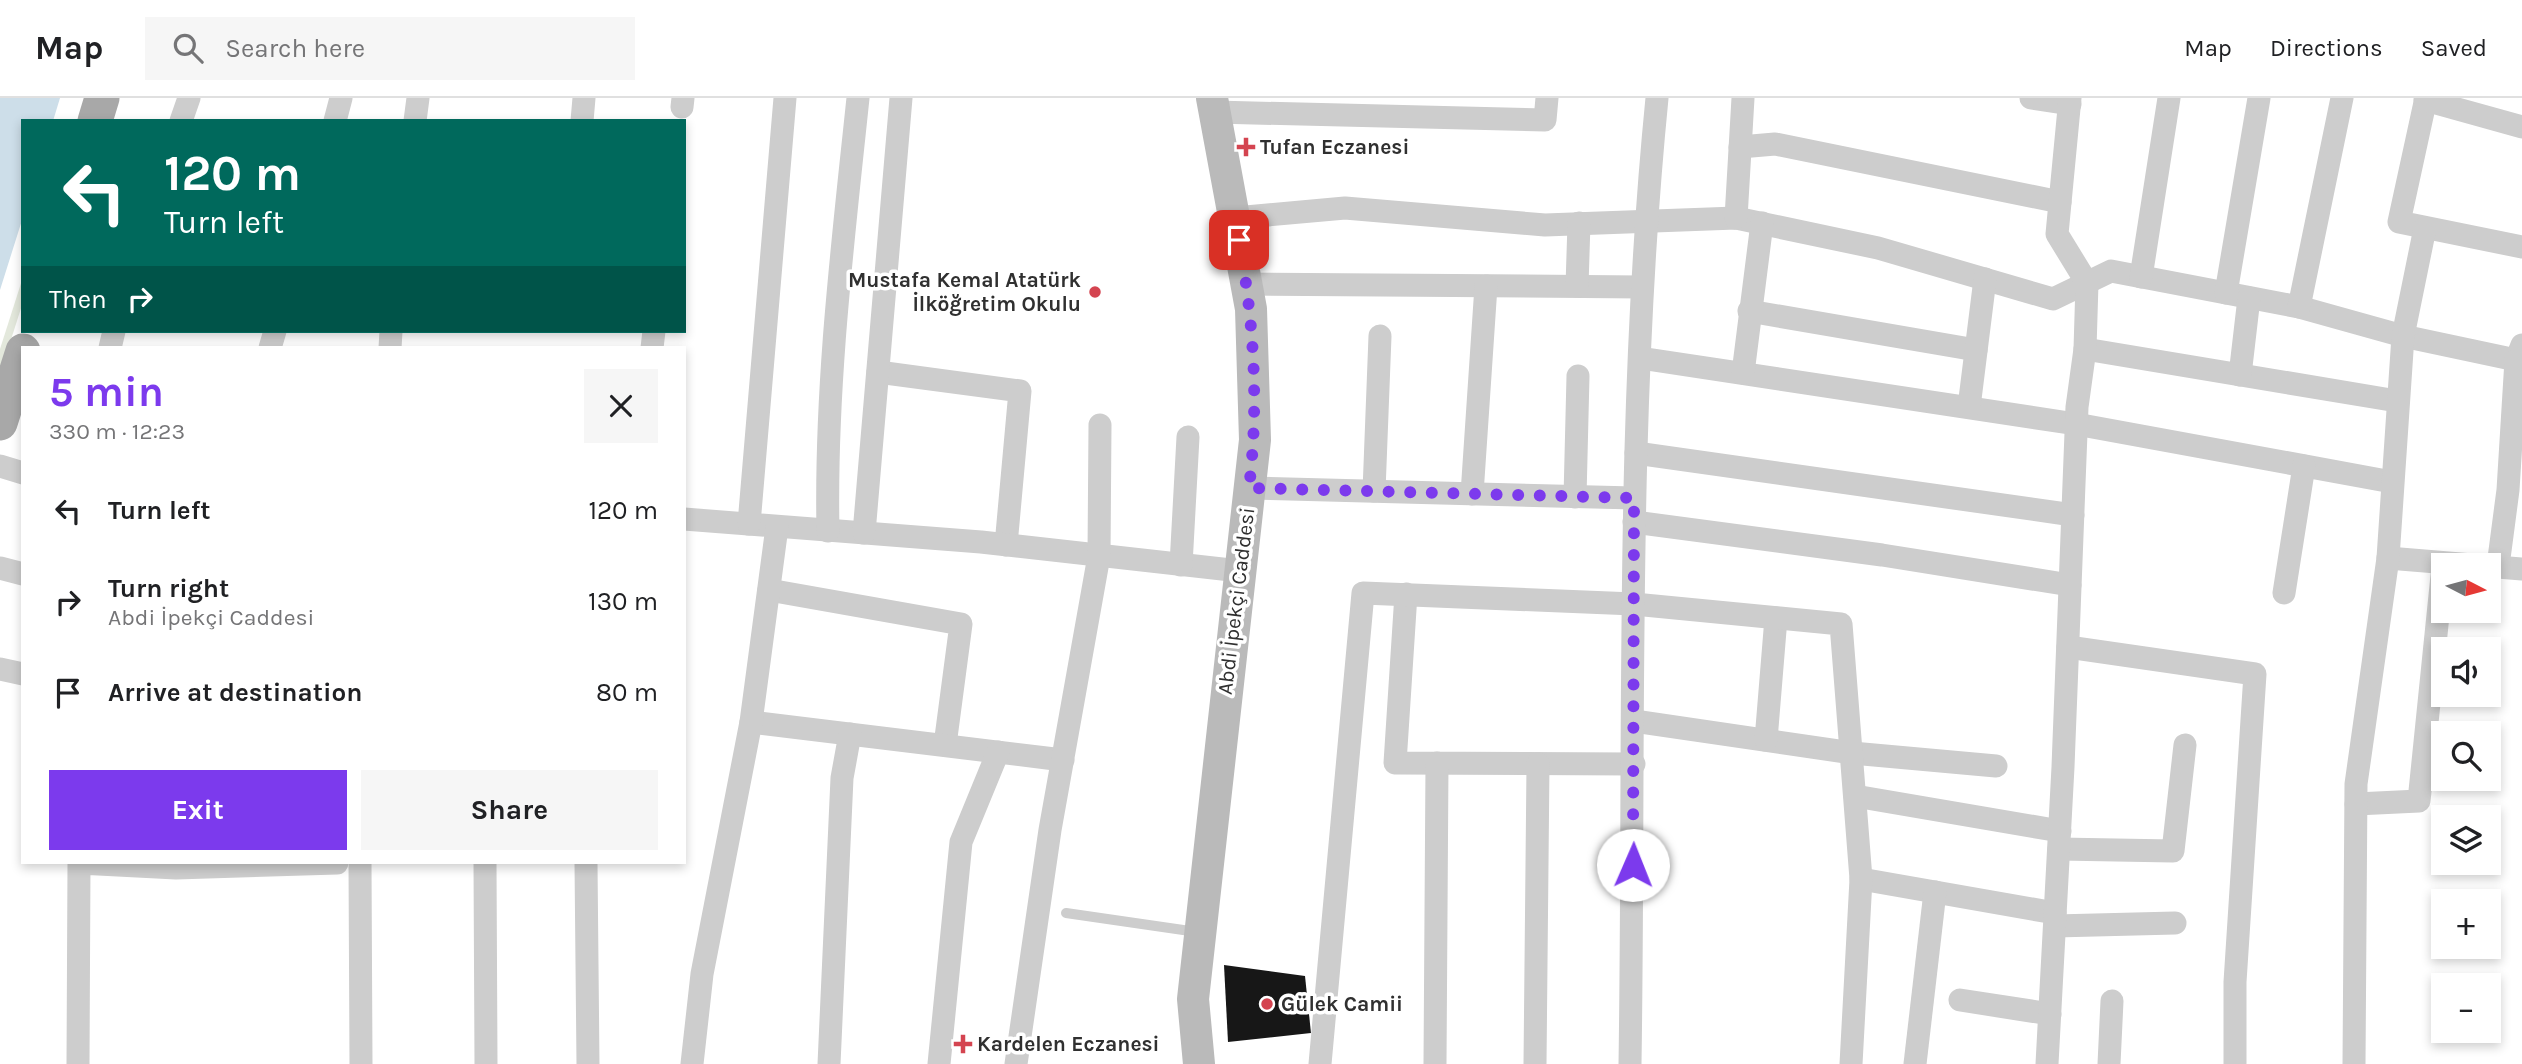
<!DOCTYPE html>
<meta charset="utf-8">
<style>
body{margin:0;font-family:Karla,sans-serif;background:#f6f6f6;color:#202124;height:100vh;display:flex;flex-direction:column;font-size:26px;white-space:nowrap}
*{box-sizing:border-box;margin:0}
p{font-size:23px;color:#757577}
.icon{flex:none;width:38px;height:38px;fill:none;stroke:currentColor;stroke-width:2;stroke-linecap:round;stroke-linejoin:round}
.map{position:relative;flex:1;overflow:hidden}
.details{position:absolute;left:21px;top:248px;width:665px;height:518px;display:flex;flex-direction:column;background:#fff;border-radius:0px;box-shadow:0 4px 10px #0003}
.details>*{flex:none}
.guide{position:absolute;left:21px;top:21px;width:665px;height:214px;border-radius:0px;box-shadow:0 4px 10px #0003;background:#00695c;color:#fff;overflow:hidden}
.needle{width:46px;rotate:96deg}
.fabs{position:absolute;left:2431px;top:455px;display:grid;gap:14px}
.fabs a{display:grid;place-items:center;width:70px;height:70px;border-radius:0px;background:#fff;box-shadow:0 4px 10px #0003;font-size:35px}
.pin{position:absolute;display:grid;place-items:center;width:60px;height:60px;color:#fff;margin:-30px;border-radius:14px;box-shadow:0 4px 10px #0006}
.me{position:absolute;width:77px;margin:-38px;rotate:1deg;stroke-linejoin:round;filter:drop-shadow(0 0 5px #0008)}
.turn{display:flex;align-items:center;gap:24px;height:147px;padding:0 28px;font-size:32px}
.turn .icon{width:91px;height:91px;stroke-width:2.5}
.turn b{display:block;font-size:49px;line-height:60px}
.then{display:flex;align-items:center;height:66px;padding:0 28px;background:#0003;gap:14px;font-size:26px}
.round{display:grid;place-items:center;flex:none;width:74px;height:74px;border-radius:0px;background:#f6f6f6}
.headline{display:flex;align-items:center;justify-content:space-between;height:119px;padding:0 28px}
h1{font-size:42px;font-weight:700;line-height:52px;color:#7c3aed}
.action{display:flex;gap:14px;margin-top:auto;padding:14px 28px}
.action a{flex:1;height:80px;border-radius:0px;background:#7c3aed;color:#fff;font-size:28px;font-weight:700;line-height:80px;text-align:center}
.action a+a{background:#f6f6f6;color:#202124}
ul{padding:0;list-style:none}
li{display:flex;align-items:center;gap:21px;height:91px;padding:0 28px}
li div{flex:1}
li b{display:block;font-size:26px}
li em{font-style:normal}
header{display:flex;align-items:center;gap:42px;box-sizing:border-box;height:98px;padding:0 35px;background:#fff;border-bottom:2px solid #e0e0e0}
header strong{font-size:33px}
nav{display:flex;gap:38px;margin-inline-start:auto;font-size:24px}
.search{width:490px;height:63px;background:#f6f6f6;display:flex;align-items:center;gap:18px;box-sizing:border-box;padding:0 24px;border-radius:0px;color:#757577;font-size:26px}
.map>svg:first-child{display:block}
</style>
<header>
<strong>Map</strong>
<div class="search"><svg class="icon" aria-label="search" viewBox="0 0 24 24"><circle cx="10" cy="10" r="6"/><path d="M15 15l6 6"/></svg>Search here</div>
<nav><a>Map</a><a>Directions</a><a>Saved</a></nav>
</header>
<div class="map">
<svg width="2522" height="966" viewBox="0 0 2522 966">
<rect width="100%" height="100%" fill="#fff"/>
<path fill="#e3e8dc" d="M 23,179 L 23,204 L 0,276 L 0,251 Z"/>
<path fill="#cddee9" d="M 0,0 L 60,0 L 53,23 L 23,23 L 23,119 L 0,192 Z"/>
<path fill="#171717" d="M 1224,867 L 1305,878 L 1311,935 L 1228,944 Z"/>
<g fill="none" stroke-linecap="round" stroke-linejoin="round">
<path stroke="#cdcdcd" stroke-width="10" d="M 1066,815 L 1197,834"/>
<g stroke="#cdcdcd" stroke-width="23">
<path d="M 2031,0 L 2070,6"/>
<path d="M 2426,0 L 2399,124 L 2522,149"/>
<path d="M 2425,2 L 2522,29"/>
<path d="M 682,9 L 683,0"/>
<path d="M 1215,14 L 1545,22 L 1547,0"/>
<path d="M 181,23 L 189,0"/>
<path d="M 335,23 L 341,0"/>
<path d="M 415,23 L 418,0"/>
<path d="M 582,23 L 584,0"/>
<path d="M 1740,49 L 1775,46 L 2060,104"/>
<path d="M 1235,120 L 1345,110 L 1545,127 L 1736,120 L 1878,150 L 2053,201 L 2111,173 L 2299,209 L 2403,238 L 2516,262 L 2522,247"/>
<path d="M 1736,120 L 1743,0"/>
<path d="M 2141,179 L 2169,0"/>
<path d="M 1247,186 L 1642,189"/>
<path d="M 1577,188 L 1579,125"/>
<path d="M 2226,195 L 2259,0"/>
<path d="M 2299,209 L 2342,0"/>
<path d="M 1749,213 L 1976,252"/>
<path d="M 110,250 L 114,233"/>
<path d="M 270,250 L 275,233"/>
<path d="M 390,250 L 391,233"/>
<path d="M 652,250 L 654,233"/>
<path d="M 2085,251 L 2397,303"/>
<path d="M 1640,260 L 2076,326 L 2392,384"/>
<path d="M 878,274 L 1020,293 L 1006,447"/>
<path d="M 1743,275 L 1762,125"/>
<path d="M 2240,277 L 2249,200"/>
<path d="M 1969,309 L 1985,181"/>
<path d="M 1636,355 L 2073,417"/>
<path d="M 0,368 L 23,375"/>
<path d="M 1249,390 L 1634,400"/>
<path d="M 1374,393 L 1380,238"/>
<path d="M 1472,396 L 1486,188"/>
<path d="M 1575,399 L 1578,278"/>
<path d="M 684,421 L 981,444 L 1240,473"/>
<path d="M 1634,424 L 1882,457 L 2070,487"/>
<path d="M 749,426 L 785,0"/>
<path d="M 828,433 C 825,289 843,143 858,0"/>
<path d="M 864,435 L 901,0"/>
<path d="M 2388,460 L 2522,471"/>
<path d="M 1181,467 L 1188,339"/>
<path d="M 2498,468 L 2508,392 L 2516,262"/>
<path d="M 0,470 L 23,476"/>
<path d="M 769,492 L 961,526 L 945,647"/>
<path d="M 2284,495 L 2304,368"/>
<path d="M 1406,496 L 1395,665 L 1634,666"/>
<path d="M 2068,549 L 2255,576 L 2235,884 L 2235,966"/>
<path d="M 0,571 L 23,576"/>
<path d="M 1634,623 L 1852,655 L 1996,668"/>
<path d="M 751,624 L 1063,662"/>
<path d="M 1766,642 L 1776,520"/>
<path d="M 1855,698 L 2060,733"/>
<path d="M 2356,706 L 2419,703 L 2443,468"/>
<path d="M 2059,751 L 2173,753 L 2185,647"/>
<path d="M 360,765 L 361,966"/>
<path d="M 485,765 L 486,966"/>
<path d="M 586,765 L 588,966"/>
<path d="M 1861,781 L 2055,815"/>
<path d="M 2055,828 L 2175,825"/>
<path d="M 1960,902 L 2050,916"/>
<path d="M 78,966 L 79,765 L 176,770 L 337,765"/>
<path d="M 692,966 L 702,876 L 751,624 L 777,429"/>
<path d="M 829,966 L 842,680 L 850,636"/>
<path d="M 939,966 L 961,744 L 998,654"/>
<path d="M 1016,966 L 1050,732 L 1099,458 L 1100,327"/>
<path d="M 1320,966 L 1363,495 L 1634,506 L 1841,526 L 1861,781 L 1851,966"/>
<path d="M 1435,966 L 1437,665"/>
<path d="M 1535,966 L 1538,666"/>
<path d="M 1630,966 C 1635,644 1625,321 1657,0"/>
<path d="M 1915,966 L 1935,794"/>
<path d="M 2047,966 L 2063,669 L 2077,309 L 2085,251 L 2087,185 L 2057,136 L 2070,0"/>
<path d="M 2109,966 L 2112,903"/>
<path d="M 2354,966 L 2356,686 L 2388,460 L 2403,238 L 2425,130"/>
</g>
<path stroke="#bababa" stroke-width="32" d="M 1199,966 L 1193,901 L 1255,342 L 1251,211 L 1212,0"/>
<g stroke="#a8a8a8" stroke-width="35">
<path d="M 95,23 L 102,0"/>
<path d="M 0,325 L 23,253"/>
</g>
</g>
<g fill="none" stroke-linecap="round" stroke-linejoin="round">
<path stroke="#7c3aed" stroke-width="12" stroke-dasharray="0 21.6" d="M 1239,142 C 1254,224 1259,307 1249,390 L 1634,400 L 1633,767"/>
</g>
<g fill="#d44450" stroke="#fff" stroke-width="2.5">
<path d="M1242.5 38.5h7v7h7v7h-7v7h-7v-7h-7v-7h7z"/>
<circle cx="1095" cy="194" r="7"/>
<circle cx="1267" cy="906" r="7"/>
<path d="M959.5 935.5h7v7h7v7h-7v7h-7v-7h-7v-7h7z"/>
</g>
<g text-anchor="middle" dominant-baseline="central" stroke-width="7" stroke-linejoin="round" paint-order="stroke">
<g font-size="21" font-weight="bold" fill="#303030" stroke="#fff" text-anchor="start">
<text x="1260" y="49">Tufan Eczanesi</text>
<text x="1081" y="182" text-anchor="end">Mustafa Kemal Atatürk<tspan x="1081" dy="24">İlköğretim Okulu</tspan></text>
<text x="1281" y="906">Gülek Camii</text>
<text x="977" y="946">Kardelen Eczanesi</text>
</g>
<g font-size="21" fill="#303030" stroke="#fff">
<text transform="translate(1236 503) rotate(-83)">Abdi İpekçi Caddesi</text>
</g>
</g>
</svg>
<div class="fabs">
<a><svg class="needle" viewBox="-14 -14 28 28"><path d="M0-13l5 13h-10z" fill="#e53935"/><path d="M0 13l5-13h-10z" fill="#757577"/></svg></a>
<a><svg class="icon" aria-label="sound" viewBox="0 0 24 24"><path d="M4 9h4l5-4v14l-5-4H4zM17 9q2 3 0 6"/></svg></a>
<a><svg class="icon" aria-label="search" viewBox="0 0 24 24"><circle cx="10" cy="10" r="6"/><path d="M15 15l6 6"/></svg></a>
<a><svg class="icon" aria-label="layers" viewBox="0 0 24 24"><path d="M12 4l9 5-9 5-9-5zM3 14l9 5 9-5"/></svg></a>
<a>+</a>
<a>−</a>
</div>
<div class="pin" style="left:1239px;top:142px;background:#d93025"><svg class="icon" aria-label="arrive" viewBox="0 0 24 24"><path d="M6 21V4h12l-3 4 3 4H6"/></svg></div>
<svg class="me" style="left:1633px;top:767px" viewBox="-20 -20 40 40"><circle r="19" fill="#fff"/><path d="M0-13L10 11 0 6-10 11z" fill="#7c3aed"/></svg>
<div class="guide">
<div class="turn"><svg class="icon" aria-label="left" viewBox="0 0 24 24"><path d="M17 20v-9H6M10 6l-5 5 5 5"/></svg><div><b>120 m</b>Turn left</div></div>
<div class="then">Then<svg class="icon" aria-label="right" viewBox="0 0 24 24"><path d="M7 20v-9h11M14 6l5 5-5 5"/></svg></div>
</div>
<section class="details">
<div class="headline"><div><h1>5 min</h1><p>330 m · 12:23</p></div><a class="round"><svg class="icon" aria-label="close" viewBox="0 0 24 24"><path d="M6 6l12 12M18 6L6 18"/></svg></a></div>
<ul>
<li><svg class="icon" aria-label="left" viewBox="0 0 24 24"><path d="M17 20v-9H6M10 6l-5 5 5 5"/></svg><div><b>Turn left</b></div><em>120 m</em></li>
<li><svg class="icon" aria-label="right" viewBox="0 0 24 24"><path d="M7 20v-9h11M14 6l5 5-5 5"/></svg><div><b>Turn right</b><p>Abdi İpekçi Caddesi</p></div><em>130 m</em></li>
<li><svg class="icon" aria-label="arrive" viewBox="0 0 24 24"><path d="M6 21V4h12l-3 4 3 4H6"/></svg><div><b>Arrive at destination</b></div><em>80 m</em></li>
</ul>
<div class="action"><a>Exit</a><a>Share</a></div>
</section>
</div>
